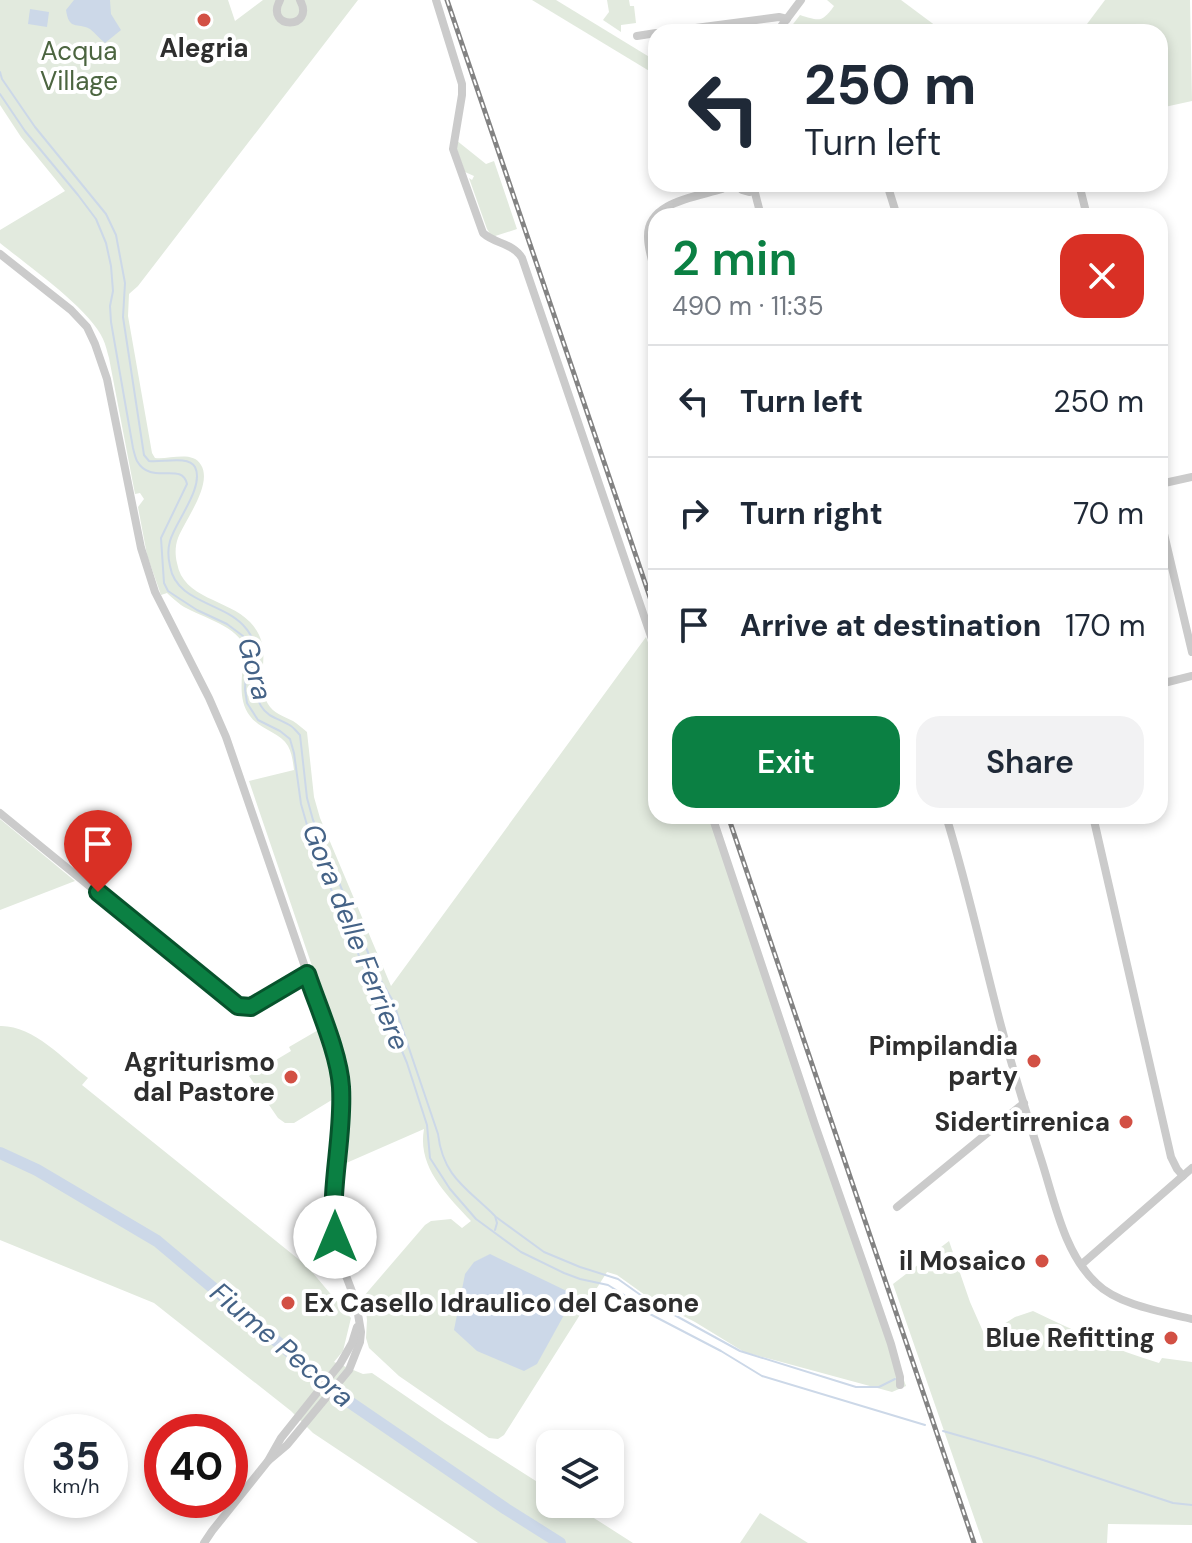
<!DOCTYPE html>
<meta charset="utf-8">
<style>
body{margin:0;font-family:"DM Sans",sans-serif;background:#f2f2f3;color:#1f2937;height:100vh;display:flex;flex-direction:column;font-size:30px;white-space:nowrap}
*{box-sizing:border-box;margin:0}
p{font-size:26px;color:#747a83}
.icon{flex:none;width:44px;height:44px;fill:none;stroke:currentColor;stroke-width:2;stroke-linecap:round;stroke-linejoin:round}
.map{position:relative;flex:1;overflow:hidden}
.details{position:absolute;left:648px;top:208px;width:520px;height:616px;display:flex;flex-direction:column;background:#fff;border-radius:24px;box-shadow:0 4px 12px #0003}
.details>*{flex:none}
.top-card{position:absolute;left:648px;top:24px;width:520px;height:168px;border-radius:24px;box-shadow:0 4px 12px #0003;background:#fff;color:#1f2937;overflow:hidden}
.fabs{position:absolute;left:536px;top:1430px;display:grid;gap:16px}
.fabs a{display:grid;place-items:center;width:88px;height:88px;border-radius:16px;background:#fff;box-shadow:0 4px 12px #0003;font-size:40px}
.speed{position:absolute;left:24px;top:1414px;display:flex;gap:16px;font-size:40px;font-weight:700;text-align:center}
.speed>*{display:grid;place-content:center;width:104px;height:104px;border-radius:50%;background:#fff;box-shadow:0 4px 12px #0003;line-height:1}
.speed small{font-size:20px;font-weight:400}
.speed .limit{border:12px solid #d22;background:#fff;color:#111}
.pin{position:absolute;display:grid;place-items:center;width:68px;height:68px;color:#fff;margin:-82px -34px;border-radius:50% 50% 50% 0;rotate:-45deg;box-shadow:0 0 8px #0007}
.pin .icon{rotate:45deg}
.me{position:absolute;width:88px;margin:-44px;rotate:0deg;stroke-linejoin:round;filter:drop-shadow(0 0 6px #0008)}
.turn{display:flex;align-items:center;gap:28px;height:168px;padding:0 24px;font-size:36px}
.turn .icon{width:104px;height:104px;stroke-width:2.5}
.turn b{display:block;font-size:56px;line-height:68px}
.round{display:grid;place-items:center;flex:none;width:84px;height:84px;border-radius:24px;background:#f2f2f3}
.summary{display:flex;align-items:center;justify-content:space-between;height:136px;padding:0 24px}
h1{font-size:48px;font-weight:600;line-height:60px;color:#0b8043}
.action{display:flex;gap:16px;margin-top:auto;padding:16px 24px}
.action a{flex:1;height:92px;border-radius:24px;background:#0b8043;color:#fff;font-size:32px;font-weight:600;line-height:92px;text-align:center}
.action a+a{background:#f2f2f3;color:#1f2937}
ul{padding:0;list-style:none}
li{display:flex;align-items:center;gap:24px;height:112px;padding:0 24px;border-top:2px solid #e0e1e3}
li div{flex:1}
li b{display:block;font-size:30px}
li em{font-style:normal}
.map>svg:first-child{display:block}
</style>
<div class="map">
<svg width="1192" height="1543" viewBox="0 0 1192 1543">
<rect width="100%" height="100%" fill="#fff"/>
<g fill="#e2eade">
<path d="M 0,0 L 228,0 L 235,21 L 263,0 L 358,0 L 138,286 L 129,294 L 128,316 L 152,453 L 155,458 C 168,460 193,450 201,465 C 213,484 185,520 178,538 C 175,546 175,555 177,563 C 183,599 228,599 250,622 C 277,651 252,677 268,704 C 273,713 283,716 293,721 C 298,724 302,728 307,732 L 314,797 L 320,818 L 391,986 L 646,637 L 656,664 L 656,816 L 709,816 L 826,1161 L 906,1386 L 892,1392 L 744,1352 L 695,1322 L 652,1300 L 617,1275 L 607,1272 L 504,1435 L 498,1439 L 489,1438 L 399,1376 L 369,1348 L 366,1338 L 367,1320 L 364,1296 L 425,1225 L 431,1221 L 451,1219 L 462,1228 L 471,1221 C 447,1195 417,1167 424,1129 L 344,1164 L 350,1109 L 348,1084 L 313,969 L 249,781 L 294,770 C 293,762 292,753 288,746 C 280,732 260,730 250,716 C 238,701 242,680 243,662 C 243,657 245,649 243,644 C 235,625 196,615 181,605 C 176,601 171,597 167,593 L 161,595 L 147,555 L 138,507 L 144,499 L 140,493 L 135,494 L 109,358 C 107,352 106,345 103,339 C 90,309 27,265 0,243 L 0,230 L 65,191 L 21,137 L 0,105 Z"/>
<path d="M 532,0 L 556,0 L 656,61 L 656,75 Z"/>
<path d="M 607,0 L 629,0 L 630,6 L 634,6 L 636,23 L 621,25 L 621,32 L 603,20 L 609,12 Z"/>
<path d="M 827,0 L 901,0 L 944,32 L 787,32 L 800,15 C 819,21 822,23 834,6 Z"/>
<path d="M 1105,0 L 1190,0 L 1192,101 L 1160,108 L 1160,32 L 1081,32 Z"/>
<path d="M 456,140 L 486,164 L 494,161 L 517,229 L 492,237 L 487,229 L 469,178 L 472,180 L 474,176 L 465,172 L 456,147 Z"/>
<path d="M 0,819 L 75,881 L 0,910 Z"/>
<path d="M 0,1026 C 33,1025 63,1059 88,1078 L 82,1085 L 307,1266 L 351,1318 L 343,1351 L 334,1362 L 363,1374 L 372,1373 L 445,1423 L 550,1490 L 550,1504 L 572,1504 L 633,1543 L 478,1543 L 313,1433 L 291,1411 L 154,1303 L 0,1240 Z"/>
<path d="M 320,1029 C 327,1052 334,1074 335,1098 L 294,1123 L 285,1123 L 278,1118 L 249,1076 L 291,1051 L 289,1047 Z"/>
<path d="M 949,1241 L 970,1302 L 985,1336 L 1015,1317 L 1033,1311 C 1075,1331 1115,1350 1159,1363 L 1162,1358 L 1192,1362 L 1192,1525 L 1108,1524 L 1107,1543 L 983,1543 L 893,1284 Z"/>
<path d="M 760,1513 L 808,1543 L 740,1543 Z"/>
</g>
<g fill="#ccd8e8">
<path d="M 74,0 L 110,0 L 111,14 L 121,30 L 105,43 C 100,39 95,33 90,29 C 77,22 69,31 66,10 Z"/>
<path d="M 30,9 L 49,12 L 47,27 L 28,24 Z"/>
<path d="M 490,1254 L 575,1295 L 537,1364 L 524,1371 L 477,1351 L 454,1330 L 465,1274 L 474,1262 Z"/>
</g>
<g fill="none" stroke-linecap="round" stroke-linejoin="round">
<g stroke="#ccd8e8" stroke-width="2">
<path d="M 0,72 L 2,79 L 35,127 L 106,214 L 116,235 L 125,283 L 123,317 L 144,455 L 149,461 C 161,463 188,455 195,467 C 205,487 175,522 170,541 C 168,548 168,558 170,566 C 176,602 221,602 243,625 C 270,653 245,679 261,706 C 268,718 281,719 291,726 C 294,728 297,732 300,735 L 307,798 L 313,820 L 377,974 L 393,1001 L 438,1134 C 443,1177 467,1188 495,1216 L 497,1223 L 495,1230"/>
<path d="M 0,94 L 25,131 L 78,195 L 96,219 L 106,243 L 111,266 L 113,291 L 110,306 L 111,322 L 133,448 C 134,452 135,457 137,461 C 151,486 182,461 187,484 L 161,538 L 164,583 L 168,591 L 177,597 L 197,610 L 227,624 L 243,636 L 247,645 L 245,689 L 247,703 L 258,720 L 280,731 L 290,739 L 294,753 L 301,804 L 313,846 L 367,975 L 389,1020 L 407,1063 L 427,1125 L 430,1158 L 450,1189 L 476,1219 L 521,1252 L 564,1273 L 580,1279 L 608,1285 L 624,1295 L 633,1304 L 648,1313 L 721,1351 L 762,1376 L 925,1425"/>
<path d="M 496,1217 L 544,1252 L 580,1267 L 618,1279 L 649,1301 L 740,1351 L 856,1387 L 879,1387 L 895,1379"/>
<path d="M 943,1431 L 1034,1457 L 1173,1503 L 1192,1505"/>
</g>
<path stroke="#ccd8e8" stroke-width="12" d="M 0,1153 L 37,1170 L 157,1241 L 348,1401 L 506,1509 L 560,1543"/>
<g stroke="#cbcbcb" stroke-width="8">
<path d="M 280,0 C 264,30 316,30 300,0"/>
<path d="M 436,0 L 462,84 L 462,95 L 453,149 L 483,233 C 495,244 513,243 522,258 L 656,651"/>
<path d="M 665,32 L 779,17 L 787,19"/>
<path d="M 777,32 L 801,0"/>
<path d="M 637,36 L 656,33"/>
<path d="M 736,184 L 742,190 L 749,192 L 753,191 L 754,185"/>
<path d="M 887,184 L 897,216"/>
<path d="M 1079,184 L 1087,216"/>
<path d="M 761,216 L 754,189 L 764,184"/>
<path d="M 0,254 L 71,310 L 87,327 L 95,344 L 107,379 L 141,548 L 155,592 L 209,698 L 226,737 L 338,1063 L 342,1099 L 334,1227 L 340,1260 L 356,1302 L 361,1332 L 360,1342 L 349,1370 L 287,1445 L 268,1461"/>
<path d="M 656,275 C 653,263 648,250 648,237 C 647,202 696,197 722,189 L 728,184"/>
<path d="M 1160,484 L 1192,477"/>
<path d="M 1160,517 L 1192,652"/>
<path d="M 1160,684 L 1192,676"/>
<path d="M 0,813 L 235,1005 L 246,1008 L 251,1007 L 307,974"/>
<path d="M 712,816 L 815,1125 L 866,1271 L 891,1344 L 900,1377 L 900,1385"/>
<path d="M 946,816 C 967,884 982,953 1000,1022 C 1012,1067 1026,1112 1040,1156 C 1054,1198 1063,1252 1096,1283 C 1118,1305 1163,1312 1192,1319"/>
<path d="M 1093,816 L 1171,1157 L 1177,1169 L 1183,1176"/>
<path d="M 897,1207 L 1024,1103"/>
<path d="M 1082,1264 L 1192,1168"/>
<path d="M 204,1543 L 212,1531 L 268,1461 L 281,1438 L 340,1364 L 352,1343 L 357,1327"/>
</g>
<defs>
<g id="rail">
<path d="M 447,0 L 656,615"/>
<path d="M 728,816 L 974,1543"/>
</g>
</defs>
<use href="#rail" stroke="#838383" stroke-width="5"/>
<use href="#rail" stroke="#fff" stroke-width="2" stroke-dasharray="6" stroke-linecap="butt"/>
</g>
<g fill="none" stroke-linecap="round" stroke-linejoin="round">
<defs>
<path id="route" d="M 98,892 L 238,1006 L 251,1007 L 307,974 C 318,1007 339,1053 341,1087 C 344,1137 329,1187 335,1237"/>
</defs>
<use href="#route" stroke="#07532c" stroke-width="20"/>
<use href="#route" stroke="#0b8043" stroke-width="14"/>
</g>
<g fill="#d25044" stroke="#fff" stroke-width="3">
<circle cx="204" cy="20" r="8"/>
<circle cx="1034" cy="1061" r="8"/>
<circle cx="291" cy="1077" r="8"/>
<circle cx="1126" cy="1122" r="8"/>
<circle cx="1042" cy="1261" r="8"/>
<circle cx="288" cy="1303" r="8"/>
<circle cx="1171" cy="1338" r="8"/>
</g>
<g text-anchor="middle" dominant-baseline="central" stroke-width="8" stroke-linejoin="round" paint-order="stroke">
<g font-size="26" font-weight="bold" fill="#2e2e2e" stroke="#fff" text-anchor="end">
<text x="204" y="48" text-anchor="middle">Alegria</text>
<text x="1018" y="1046">Pimpilandia<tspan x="1018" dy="30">party</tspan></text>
<text x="275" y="1062">Agriturismo<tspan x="275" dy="30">dal Pastore</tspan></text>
<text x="1110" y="1122">Sidertirrenica</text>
<text x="1026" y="1261">il Mosaico</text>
<text x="304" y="1303" text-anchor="start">Ex Casello Idraulico del Casone</text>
<text x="1155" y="1338">Blue Refitting</text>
</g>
<g font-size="26" fill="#4c6540" stroke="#fff">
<text x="79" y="51">Acqua<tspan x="79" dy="30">Village</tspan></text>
</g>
<g font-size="28" font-style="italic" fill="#456387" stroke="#fff">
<text transform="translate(255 669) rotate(75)">Gora</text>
<text transform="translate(356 937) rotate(68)">Gora delle Ferriere</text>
<text transform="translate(282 1345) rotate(40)">Fiume Pecora</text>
</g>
</g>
</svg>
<div class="fabs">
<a><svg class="icon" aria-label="layers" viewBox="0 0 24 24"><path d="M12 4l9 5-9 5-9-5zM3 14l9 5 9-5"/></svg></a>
</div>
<div class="speed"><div>35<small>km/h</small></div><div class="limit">40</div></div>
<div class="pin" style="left:98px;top:892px;background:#d93025"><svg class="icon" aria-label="arrive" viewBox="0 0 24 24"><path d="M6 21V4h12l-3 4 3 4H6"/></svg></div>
<svg class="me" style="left:335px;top:1237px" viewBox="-20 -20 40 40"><circle r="19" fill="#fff"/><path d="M0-13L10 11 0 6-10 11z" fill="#0b8043"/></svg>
<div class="top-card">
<div class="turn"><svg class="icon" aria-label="left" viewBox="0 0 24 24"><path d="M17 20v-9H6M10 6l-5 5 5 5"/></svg><div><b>250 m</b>Turn left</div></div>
</div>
<section class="details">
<div class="summary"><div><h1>2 min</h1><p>490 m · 11:35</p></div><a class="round" style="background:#d93025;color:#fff"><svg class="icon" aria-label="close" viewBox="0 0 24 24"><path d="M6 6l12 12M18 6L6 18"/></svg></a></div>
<ul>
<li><svg class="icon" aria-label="left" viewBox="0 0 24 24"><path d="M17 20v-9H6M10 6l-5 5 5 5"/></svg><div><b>Turn left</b></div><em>250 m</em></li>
<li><svg class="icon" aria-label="right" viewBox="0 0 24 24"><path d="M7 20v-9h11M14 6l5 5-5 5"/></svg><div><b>Turn right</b></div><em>70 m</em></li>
<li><svg class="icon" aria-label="arrive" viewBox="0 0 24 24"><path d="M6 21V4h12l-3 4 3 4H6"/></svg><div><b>Arrive at destination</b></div><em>170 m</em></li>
</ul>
<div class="action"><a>Exit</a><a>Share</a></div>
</section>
</div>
